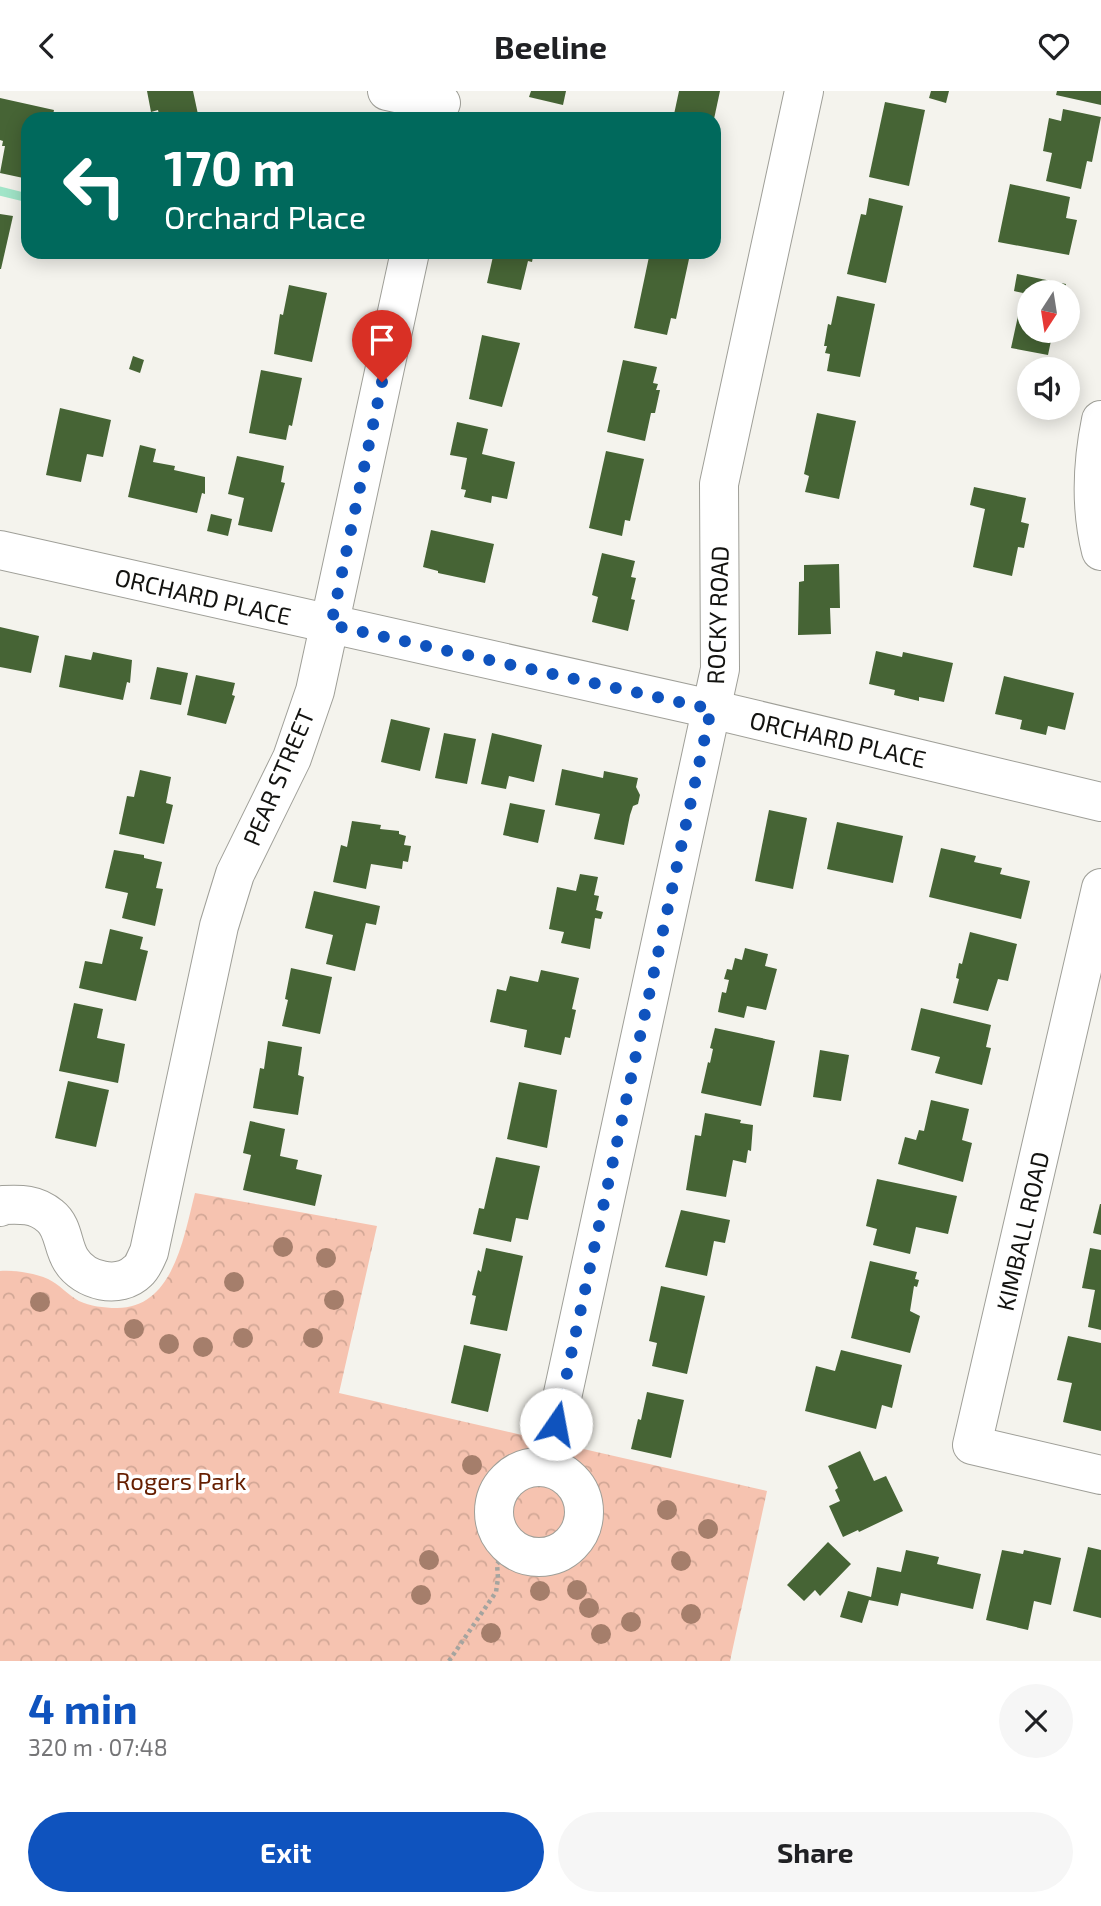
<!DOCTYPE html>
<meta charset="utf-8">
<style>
body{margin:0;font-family:"Exo 2",sans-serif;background:#f6f6f6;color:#202124;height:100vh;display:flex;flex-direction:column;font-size:26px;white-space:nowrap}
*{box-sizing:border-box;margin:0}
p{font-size:23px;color:#757577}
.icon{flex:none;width:38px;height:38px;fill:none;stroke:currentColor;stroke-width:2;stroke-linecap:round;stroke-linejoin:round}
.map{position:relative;height:1570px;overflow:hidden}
.sheet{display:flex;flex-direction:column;background:#fff;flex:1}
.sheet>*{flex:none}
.hud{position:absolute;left:21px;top:21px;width:700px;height:147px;border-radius:21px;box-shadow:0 4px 18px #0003;background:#00695c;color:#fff;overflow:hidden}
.needle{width:46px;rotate:192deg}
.controls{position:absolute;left:1017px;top:189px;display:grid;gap:14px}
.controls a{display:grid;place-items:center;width:63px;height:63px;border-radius:50%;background:#fff;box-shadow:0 4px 18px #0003;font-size:35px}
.pin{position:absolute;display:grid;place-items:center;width:60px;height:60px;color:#fff;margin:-72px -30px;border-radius:50% 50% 50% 0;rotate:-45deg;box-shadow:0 0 7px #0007}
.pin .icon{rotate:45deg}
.me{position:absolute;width:77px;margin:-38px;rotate:12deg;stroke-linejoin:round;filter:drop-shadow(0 0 5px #0008)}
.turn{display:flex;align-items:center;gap:24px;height:147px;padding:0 28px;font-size:32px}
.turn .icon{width:91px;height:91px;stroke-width:2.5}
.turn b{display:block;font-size:49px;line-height:60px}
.round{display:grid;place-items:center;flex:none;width:74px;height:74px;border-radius:37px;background:#f6f6f6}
.head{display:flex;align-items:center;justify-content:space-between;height:119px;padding:0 28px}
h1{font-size:42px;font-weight:700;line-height:52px;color:#0f53be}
.cta{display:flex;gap:14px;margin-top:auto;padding:14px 28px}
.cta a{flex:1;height:80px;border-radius:42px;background:#0f53be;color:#fff;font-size:28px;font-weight:700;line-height:80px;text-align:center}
.cta a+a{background:#f6f6f6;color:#202124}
header{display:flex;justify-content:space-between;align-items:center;height:91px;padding:0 28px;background:#fff;font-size:32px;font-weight:700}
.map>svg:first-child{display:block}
</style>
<header><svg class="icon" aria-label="back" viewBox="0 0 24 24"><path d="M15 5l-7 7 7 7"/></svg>Beeline<svg class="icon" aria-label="heart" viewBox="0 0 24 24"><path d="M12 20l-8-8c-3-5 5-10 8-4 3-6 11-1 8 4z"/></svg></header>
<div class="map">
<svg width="1101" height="1570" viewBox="0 0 1101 1570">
<defs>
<pattern id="park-crowns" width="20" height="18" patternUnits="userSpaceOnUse" patternTransform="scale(1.75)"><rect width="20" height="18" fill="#f6c3b0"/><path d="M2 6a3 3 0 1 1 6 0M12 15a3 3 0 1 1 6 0" fill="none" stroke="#d2a796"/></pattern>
</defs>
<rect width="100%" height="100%" fill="#f4f3ed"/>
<path fill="url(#park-crowns)" d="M 195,1102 L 377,1135 L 339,1302 L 767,1400 L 730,1570 L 0,1570 L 0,1180 C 15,1179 34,1182 48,1188 C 59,1193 68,1204 79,1210 C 90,1215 104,1217 116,1217 C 174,1218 184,1144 195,1102 Z"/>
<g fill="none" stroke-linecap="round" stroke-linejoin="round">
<path stroke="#a1e5c8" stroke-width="9" d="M 0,100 L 28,107"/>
</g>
<g fill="#466435">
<path d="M 147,0 L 193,0 L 199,28 L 160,28 L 158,19 L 151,21 Z"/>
<path d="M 531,0 L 566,0 L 563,14 L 529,6 Z"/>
<path d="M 679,0 L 720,0 L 714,28 L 673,28 Z"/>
<path d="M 931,0 L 949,0 L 946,12 L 929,7 Z"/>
<path d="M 1057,0 L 1101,0 L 1101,14 L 1056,4 Z"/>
<path d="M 0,7 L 54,19 L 52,28 L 28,28 L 28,88 L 0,82 L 5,55 L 2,55 L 3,50 L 0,49 Z"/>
<path d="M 885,11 L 925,19 L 909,95 L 869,86 Z"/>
<path d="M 1063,18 L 1101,26 L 1092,71 L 1087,70 L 1081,98 L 1046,90 L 1052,62 L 1043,60 L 1049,27 L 1061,30 Z"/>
<path d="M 1010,93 L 1070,106 L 1066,127 L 1077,129 L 1069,164 L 998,151 Z"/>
<path d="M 869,107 L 903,115 L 886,192 L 847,183 L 861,123 L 866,124 Z"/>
<path d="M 0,123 L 13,125 L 1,178 L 0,178 Z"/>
<path d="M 494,161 L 534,161 L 532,171 L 528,170 L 521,199 L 487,192 Z"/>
<path d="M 650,161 L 689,168 L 676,228 L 671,227 L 667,244 L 634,237 Z"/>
<path d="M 1017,183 L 1066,193 L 1064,201 L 1029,201 L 1029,240 L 1053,240 L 1048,264 L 1011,257 L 1023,202 L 1014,200 Z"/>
<path d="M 289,194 L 327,202 L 312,271 L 274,263 L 280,223 L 283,224 Z"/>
<path d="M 837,205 L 875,213 L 860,286 L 827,280 L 830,263 L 825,262 L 827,255 L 824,255 L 828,233 L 831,234 Z"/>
<path d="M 482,244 L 520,252 L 502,316 L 469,308 Z"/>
<path d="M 133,265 L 144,269 L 140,282 L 129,278 Z"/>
<path d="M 623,269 L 657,276 L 653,292 L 658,293 L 656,299 L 660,299 L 655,322 L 651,322 L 645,350 L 607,341 Z"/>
<path d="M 261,279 L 302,287 L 292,335 L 289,334 L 286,349 L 249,342 Z"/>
<path d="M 60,317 L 111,329 L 103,366 L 87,363 L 81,391 L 46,384 Z"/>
<path d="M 817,322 L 856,330 L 839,408 L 805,401 L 809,385 L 804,383 Z"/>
<path d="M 457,331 L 488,338 L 482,363 L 515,371 L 507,408 L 492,405 L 491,412 L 464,406 L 466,399 L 461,398 L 467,367 L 450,364 Z"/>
<path d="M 140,354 L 156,358 L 153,371 L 175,375 L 174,379 L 205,386 L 205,403 L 202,402 L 197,422 L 128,406 Z"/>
<path d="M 606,360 L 644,368 L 630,430 L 625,429 L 622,445 L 589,437 Z"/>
<path d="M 237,365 L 284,375 L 281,391 L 285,392 L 272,441 L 238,434 L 244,407 L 228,403 Z"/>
<path d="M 974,396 L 1026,407 L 1021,431 L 1029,433 L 1024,457 L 1018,456 L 1012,485 L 973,476 L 985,418 L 970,414 Z"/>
<path d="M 211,423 L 232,428 L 228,445 L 207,440 Z"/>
<path d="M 431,439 L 494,453 L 485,492 L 438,482 L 438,480 L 423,476 Z"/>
<path d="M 602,462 L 635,470 L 631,486 L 636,487 L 631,508 L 635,509 L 628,540 L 592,531 L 598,506 L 592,504 Z"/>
<path d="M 839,473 L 840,517 L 830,517 L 831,543 L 798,544 L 799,491 L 804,490 L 804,474 Z"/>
<path d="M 0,536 L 39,545 L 31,582 L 0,576 Z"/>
<path d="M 876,560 L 902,566 L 903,561 L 953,572 L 944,611 L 919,606 L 919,610 L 894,604 L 895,599 L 869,593 Z"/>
<path d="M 93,561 L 132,569 L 130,592 L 127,591 L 123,609 L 59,596 L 65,564 L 91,569 Z"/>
<path d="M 157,576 L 188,582 L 181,614 L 150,608 Z"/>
<path d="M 196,584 L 235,592 L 232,604 L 235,605 L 226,633 L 187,624 Z"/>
<path d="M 1004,585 L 1074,602 L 1065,639 L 1048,635 L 1046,644 L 1020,638 L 1022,629 L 995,623 Z"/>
<path d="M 391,628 L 430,637 L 420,680 L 381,671 Z"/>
<path d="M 444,642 L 476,648 L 467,693 L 435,687 Z"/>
<path d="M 492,642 L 542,654 L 534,691 L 509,685 L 506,698 L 481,693 Z"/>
<path d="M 562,678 L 603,687 L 604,680 L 638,687 L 636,696 L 640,704 L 638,713 L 633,715 L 630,724 L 624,754 L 594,748 L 600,723 L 555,714 Z"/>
<path d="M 140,679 L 171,686 L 166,712 L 173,714 L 164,753 L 119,743 L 127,705 L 134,706 Z"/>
<path d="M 510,712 L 545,719 L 538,752 L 503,744 Z"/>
<path d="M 769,719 L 807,727 L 793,798 L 755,790 Z"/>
<path d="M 352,730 L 381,734 L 380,738 L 399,740 L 399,743 L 406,745 L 404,754 L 411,755 L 408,771 L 403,770 L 402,778 L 371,773 L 366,798 L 333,791 L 341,754 L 347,756 Z"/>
<path d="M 837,731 L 903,745 L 893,792 L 827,778 Z"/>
<path d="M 941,757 L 976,765 L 974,771 L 1002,777 L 1000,783 L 1030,790 L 1021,828 L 929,806 Z"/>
<path d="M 114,759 L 144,764 L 144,767 L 162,771 L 156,797 L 163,798 L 155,835 L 122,827 L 128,802 L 105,797 Z"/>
<path d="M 580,783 L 598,786 L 594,804 L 599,805 L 596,819 L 603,821 L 601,828 L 595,827 L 590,858 L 561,852 L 564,841 L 549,838 L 557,796 L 576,800 Z"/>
<path d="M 314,800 L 380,815 L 376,834 L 366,832 L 355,880 L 326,873 L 333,844 L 305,837 Z"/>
<path d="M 110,838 L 143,846 L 140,858 L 148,860 L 136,910 L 79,897 L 85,870 L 102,873 Z"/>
<path d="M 970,841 L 1017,853 L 1008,890 L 998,888 L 988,920 L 953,912 L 959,888 L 956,887 L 959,872 L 962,873 Z"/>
<path d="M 745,857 L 768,863 L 765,875 L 777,878 L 766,919 L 747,915 L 744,927 L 718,921 L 722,901 L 726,902 L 729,889 L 724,888 L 727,878 L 732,879 L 735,867 L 742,869 Z"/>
<path d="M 291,877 L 332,886 L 320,943 L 282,935 L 288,909 L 285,908 Z"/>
<path d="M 541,879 L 579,887 L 572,918 L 576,919 L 570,947 L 565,946 L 561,964 L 524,956 L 527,939 L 490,931 L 497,898 L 506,900 L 510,885 L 538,891 Z"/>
<path d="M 74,912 L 103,918 L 97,947 L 125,953 L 118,992 L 59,980 Z"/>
<path d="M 921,917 L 991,934 L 986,956 L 991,957 L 982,994 L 935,982 L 940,966 L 911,959 Z"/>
<path d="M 715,937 L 775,950 L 761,1015 L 701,1002 L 708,971 L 710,972 L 713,958 L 710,957 Z"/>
<path d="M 268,950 L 302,956 L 298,984 L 304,986 L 298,1024 L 253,1017 L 260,977 L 264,978 Z"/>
<path d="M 820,959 L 849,964 L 841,1010 L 813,1006 Z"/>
<path d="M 68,990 L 109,999 L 96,1056 L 55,1047 Z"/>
<path d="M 519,991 L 557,999 L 547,1057 L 507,1048 Z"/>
<path d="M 931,1009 L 969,1018 L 962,1049 L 972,1052 L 963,1091 L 898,1073 L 905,1046 L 916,1049 L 919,1039 L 924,1040 Z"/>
<path d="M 705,1022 L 741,1029 L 740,1032 L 753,1034 L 751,1060 L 748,1059 L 746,1072 L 733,1069 L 726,1106 L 686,1099 L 695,1044 L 701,1045 Z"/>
<path d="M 250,1030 L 285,1038 L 280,1065 L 298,1069 L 296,1078 L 322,1084 L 315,1115 L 243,1099 L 251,1064 L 243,1062 Z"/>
<path d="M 496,1066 L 540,1075 L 528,1129 L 516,1127 L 511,1151 L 473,1143 L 479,1117 L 484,1118 Z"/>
<path d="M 877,1088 L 957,1105 L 948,1143 L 916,1136 L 910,1163 L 873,1154 L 877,1138 L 866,1135 Z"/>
<path d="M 1100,1113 L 1101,1113 L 1101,1144 L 1093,1142 Z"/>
<path d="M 681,1119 L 730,1129 L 725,1152 L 714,1150 L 707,1185 L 665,1176 Z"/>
<path d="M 486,1157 L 523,1165 L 507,1240 L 470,1233 L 476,1205 L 472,1204 L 478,1179 L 481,1181 Z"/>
<path d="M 1090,1157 L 1101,1159 L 1101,1239 L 1088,1236 L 1095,1199 L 1082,1197 Z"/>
<path d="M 870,1170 L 917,1181 L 915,1188 L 919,1189 L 917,1196 L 914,1195 L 910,1220 L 920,1225 L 910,1262 L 851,1247 Z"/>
<path d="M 661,1195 L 705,1205 L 687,1283 L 652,1275 L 657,1252 L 649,1250 Z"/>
<path d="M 1068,1245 L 1101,1252 L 1101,1340 L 1063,1331 L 1072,1292 L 1057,1289 Z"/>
<path d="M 464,1254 L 501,1263 L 488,1321 L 451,1312 Z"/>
<path d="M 841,1259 L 902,1274 L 892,1317 L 882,1314 L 876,1338 L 805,1320 L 816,1275 L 835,1280 Z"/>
<path d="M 647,1301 L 684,1309 L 671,1367 L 631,1358 L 638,1328 L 641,1329 Z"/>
<path d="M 860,1360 L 874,1390 L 886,1385 L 903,1420 L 859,1441 L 858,1439 L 843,1446 L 829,1415 L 840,1410 L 835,1399 L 838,1397 L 828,1375 Z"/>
<path d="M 828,1451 L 851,1473 L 820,1505 L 815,1499 L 804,1510 L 787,1494 Z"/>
<path d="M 1088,1456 L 1101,1459 L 1101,1527 L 1073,1520 Z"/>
<path d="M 906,1459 L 939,1466 L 937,1473 L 981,1483 L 973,1518 L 901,1502 L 898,1515 L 869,1509 L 862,1532 L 840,1526 L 848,1500 L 871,1506 L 877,1476 L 901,1481 Z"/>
<path d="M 1002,1459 L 1023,1463 L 1024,1459 L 1061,1467 L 1051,1514 L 1034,1510 L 1028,1539 L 986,1529 Z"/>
</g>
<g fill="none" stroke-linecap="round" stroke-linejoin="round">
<defs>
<g id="minor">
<path d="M 387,0 L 441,12"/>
<path d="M 1101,329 C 1092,373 1090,416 1101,460"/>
<path d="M 0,459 L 711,618 L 1101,711"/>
<path d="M 1101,797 L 972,1354 L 1101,1384"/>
<path d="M 0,1116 L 3,1114 C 21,1113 36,1113 50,1125 C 64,1136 62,1155 71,1169 C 84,1190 119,1199 138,1180 C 143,1176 146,1167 149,1161 L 219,835 L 235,783 L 292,667 L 315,600 L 410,161"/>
<circle cx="539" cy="1421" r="45"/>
<path d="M 547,1376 L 720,578 L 719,393 L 804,0"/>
</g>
</defs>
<use href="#minor" stroke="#9f9f98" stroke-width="40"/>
<path stroke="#a5a49f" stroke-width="4.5" stroke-dasharray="3.5 3.5" stroke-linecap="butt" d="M 449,1570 L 496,1501 L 498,1487 L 497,1473 L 511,1456"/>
<use href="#minor" stroke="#fff" stroke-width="38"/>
</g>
<g fill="#a57e6b">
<circle cx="283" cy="1156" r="10"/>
<circle cx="326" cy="1167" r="10"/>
<circle cx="234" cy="1191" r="10"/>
<circle cx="334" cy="1209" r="10"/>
<circle cx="40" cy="1211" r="10"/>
<circle cx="134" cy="1238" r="10"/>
<circle cx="243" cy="1247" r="10"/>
<circle cx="313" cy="1247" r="10"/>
<circle cx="169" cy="1253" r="10"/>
<circle cx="203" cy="1256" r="10"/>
<circle cx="472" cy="1374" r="10"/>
<circle cx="667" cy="1419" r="10"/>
<circle cx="708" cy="1438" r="10"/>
<circle cx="429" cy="1469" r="10"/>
<circle cx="681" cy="1470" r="10"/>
<circle cx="577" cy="1499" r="10"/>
<circle cx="540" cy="1500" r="10"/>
<circle cx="421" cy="1504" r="10"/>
<circle cx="589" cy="1517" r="10"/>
<circle cx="691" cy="1523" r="10"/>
<circle cx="631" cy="1531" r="10"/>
<circle cx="491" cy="1542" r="10"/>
<circle cx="601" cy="1543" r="10"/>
</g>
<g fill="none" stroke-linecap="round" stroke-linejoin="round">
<path stroke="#0f53be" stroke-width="12" stroke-dasharray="0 21.6" d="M 382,291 L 331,534 L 711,618 L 556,1333"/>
</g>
<g text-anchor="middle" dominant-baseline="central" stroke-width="7" stroke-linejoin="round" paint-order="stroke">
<g font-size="24" fill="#131310" stroke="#fff">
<text transform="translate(203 505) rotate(13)">ORCHARD PLACE</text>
<text transform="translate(717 524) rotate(-88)">ROCKY ROAD</text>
<text transform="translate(838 648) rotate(13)">ORCHARD PLACE</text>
<text transform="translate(278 686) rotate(-67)">PEAR STREET</text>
<text transform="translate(1022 1140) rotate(-77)">KIMBALL ROAD</text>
</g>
<g font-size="24" fill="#651e00" stroke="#fff">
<text x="181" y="1389">Rogers Park</text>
</g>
</g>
</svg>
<div class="controls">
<a><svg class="needle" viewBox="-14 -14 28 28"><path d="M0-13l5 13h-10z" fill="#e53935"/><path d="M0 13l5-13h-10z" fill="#757577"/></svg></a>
<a><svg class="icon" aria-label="sound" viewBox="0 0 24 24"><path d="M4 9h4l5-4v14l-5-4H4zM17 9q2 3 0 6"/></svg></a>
</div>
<div class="pin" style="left:382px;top:291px;background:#d93025"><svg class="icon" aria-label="arrive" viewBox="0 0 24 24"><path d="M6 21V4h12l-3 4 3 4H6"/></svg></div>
<svg class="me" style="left:556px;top:1333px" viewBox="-20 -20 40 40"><circle r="19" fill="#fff"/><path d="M0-13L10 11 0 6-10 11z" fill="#0f53be"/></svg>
<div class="hud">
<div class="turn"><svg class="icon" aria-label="left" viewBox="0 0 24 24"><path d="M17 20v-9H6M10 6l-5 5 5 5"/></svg><div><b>170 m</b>Orchard Place</div></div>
</div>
</div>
<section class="sheet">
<div class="head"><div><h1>4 min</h1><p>320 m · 07:48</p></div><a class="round"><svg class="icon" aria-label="close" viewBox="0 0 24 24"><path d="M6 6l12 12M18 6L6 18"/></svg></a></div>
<div class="cta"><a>Exit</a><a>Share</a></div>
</section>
